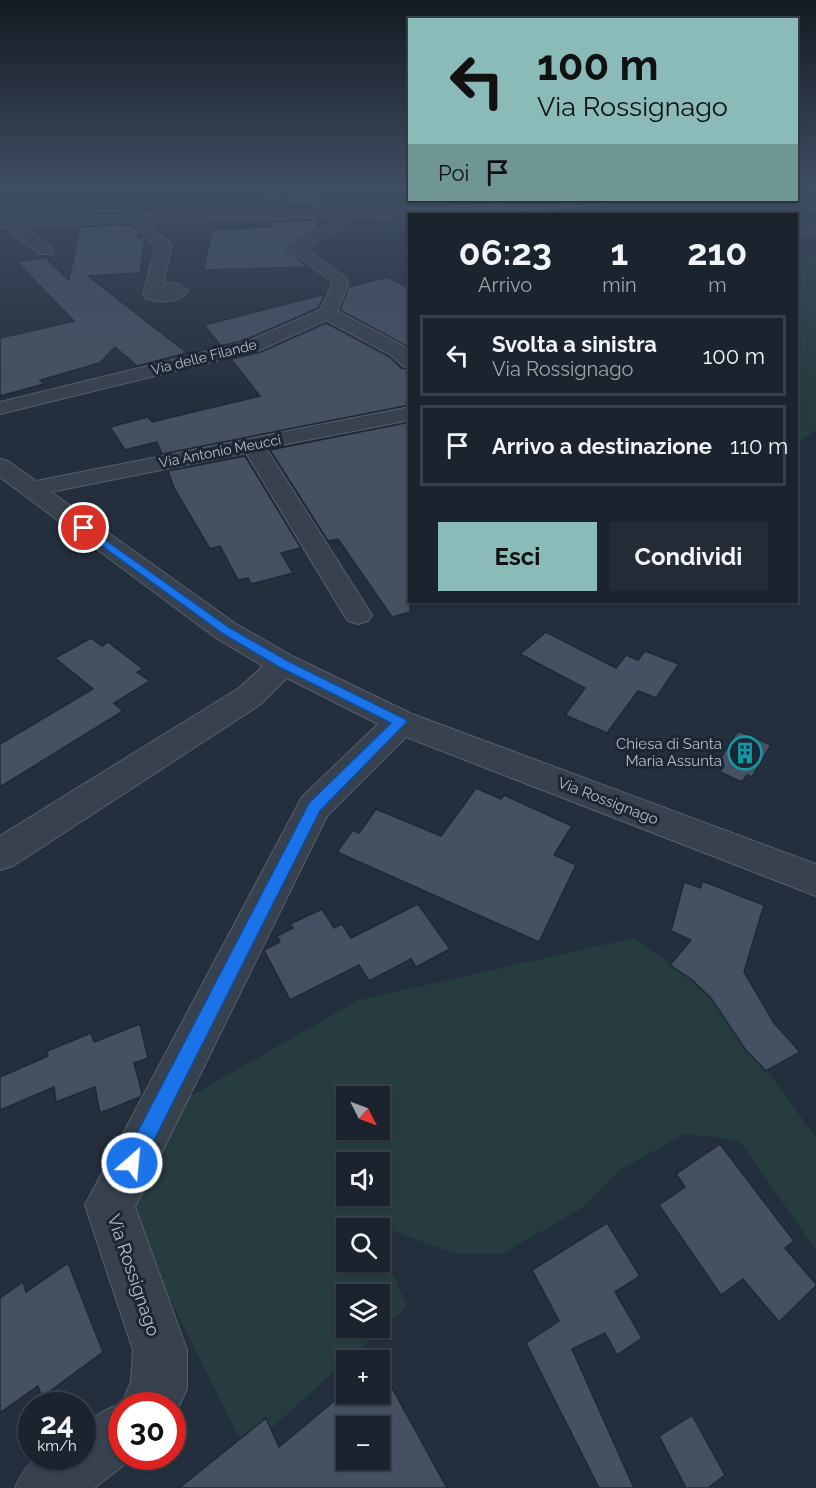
<!DOCTYPE html>
<html lang="it">
<meta charset="utf-8">
<style>
body{margin:0;font-family:Raleway,sans-serif;background:#242b36;color:#f1f3f6;height:100vh;display:flex;flex-direction:column;font-size:22px;white-space:nowrap}
*{box-sizing:border-box;margin:0}
p{font-size:20px;color:#a0a4aa}
.icon{flex:none;width:33px;height:33px;fill:none;stroke:currentColor;stroke-width:2;stroke-linecap:round;stroke-linejoin:round}
.map{position:relative;flex:1;overflow:hidden}
.drawer{position:absolute;left:408px;top:213px;width:390px;height:390px;display:flex;flex-direction:column;background:#1b232e;border-radius:0px;box-shadow:0 2px 4px #0004,0 0 0 2px #39404a}
.drawer>*{flex:none}
.guide{position:absolute;left:408px;top:18px;width:390px;height:183px;border-radius:0px;box-shadow:0 2px 4px #0004,0 0 0 2px #39404a;background:#8bbbb9;color:#111;overflow:hidden}
.needle{width:39px;rotate:132deg}
.tools{position:absolute;left:336px;top:1086px;display:grid;gap:12px}
.tools a{display:grid;place-items:center;width:54px;height:54px;border-radius:0px;background:#1b232e;box-shadow:0 2px 4px #0004,0 0 0 2px #39404a;font-size:30px}
.speed{position:absolute;left:18px;top:1392px;display:flex;gap:12px;font-size:30px;font-weight:700;text-align:center}
.speed>*{display:grid;place-content:center;width:78px;height:78px;border-radius:50%;background:#1b232e;box-shadow:0 2px 4px #0004,0 0 0 2px #39404a;line-height:1}
.speed small{font-size:15px;font-weight:400}
.speed .limit{border:9px solid #d22;background:#fff;color:#111}
.pin{position:absolute;display:grid;place-items:center;width:51px;height:51px;color:#fff;margin:-26px;border:3px solid #fff;border-radius:50%;box-shadow:0 2px 6px #0007}
.me{position:absolute;width:66px;margin:-33px;rotate:27deg;stroke-linejoin:round;filter:drop-shadow(0 0 4px #0008)}
.turn{display:flex;align-items:center;gap:21px;height:126px;padding:0 30px;font-size:27px}
.turn .icon{width:78px;height:78px;stroke-width:2.5}
.turn b{display:block;font-size:42px;line-height:51px}
.then{display:flex;align-items:center;height:57px;padding:0 30px;background:#0003;gap:12px;font-size:22px}
.eta{display:flex;justify-content:space-evenly;align-items:center;height:102px;text-align:center}
.eta b{font-size:36px;font-weight:700;line-height:42px}
.button{display:flex;gap:12px;margin-top:auto;padding:12px 30px}
.button a{flex:1;height:69px;border-radius:0px;background:#8bbbb9;color:#111;font-size:24px;font-weight:700;line-height:69px;text-align:center}
.button a+a{background:#242b36;color:#f1f3f6}
ul{padding:0;list-style:none}
li{display:flex;align-items:center;gap:18px;height:81px;margin:0 12px 9px;padding:0 18px;border:3px solid #39404a;border-radius:0px}
li div{flex:1}
li b{display:block;font-size:22px}
li em{font-style:normal}
.map>svg:first-child{display:block}
</style>
<div class="map">
<svg width="816" height="1488" viewBox="0 0 816 1488">
<rect width="100%" height="100%" fill="#242f3e"/>
<g fill="#263c3f" fill-rule="evenodd">
<path d="M 0,187 L 85,187 L 86,189 L 0,199 Z"/>
<path d="M 103,187 L 257,187 L 272,207 L 154,211 L 154,200 L 118,195 L 106,196 L 109,204 L 90,206 L 91,213 L 0,218 L 0,203 L 21,201 L 22,204 L 57,201 L 57,197 L 104,192 Z"/>
<path d="M 362,217 L 409,217 L 409,229 L 358,220 Z"/>
<path d="M 797,247 L 816,257 L 816,430 L 797,442 Z"/>
<path d="M 634,938 L 712,994 L 816,1138 L 816,1250 L 739,1140 L 684,1134 L 620,1170 L 582,1208 L 502,1254 L 453,1253 L 369,1222 L 371,1228 L 346,1228 L 346,1262 L 380,1262 L 380,1246 L 407,1306 L 246,1451 L 123,1205 L 189,1097 L 359,1000 ZM 346,1096 L 380,1096 L 380,1130 L 346,1130 ZM 346,1162 L 380,1162 L 380,1196 L 346,1196 ZM 346,1294 L 380,1294 L 380,1328 L 346,1328 Z"/>
</g>
<g fill="#455162" stroke="#1f2835" stroke-width="1.5" fill-rule="evenodd">
<path d="M 325,188 L 321,206 L 290,207 L 280,194 L 281,189 Z"/>
<path d="M 141,205 L 140,212 L 82,214 L 84,208 Z"/>
<path d="M 318,220 L 317,228 L 286,249 L 308,267 L 204,270 L 212,229 L 272,227 L 274,221 Z"/>
<path d="M 130,224 L 139,232 L 138,236 L 145,238 L 140,273 L 88,276 L 187,353 L 137,366 L 115,347 L 100,363 L 40,380 L 44,384 L 0,396 L 0,338 L 74,321 L 17,262 L 45,257 L 69,280 L 80,227 Z"/>
<path d="M 388,277 L 410,289 L 410,348 L 340,310 L 349,287 Z"/>
<path d="M 325,294 L 318,308 L 245,340 L 221,346 L 204,325 Z"/>
<path d="M 326,323 L 390,357 L 401,368 L 410,370 L 410,405 L 162,454 L 157,442 L 125,450 L 110,427 L 148,417 L 152,422 L 260,396 L 231,359 L 261,352 Z"/>
<path d="M 410,422 L 410,612 L 392,617 L 338,539 L 328,541 L 270,450 Z"/>
<path d="M 245,456 L 301,548 L 281,553 L 293,573 L 251,584 L 248,578 L 238,580 L 220,546 L 210,549 L 174,488 L 168,471 Z"/>
<path d="M 546,632 L 616,668 L 626,655 L 638,660 L 645,651 L 679,664 L 656,698 L 638,691 L 607,733 L 565,715 L 585,688 L 520,654 Z"/>
<path d="M 91,638 L 102,646 L 108,642 L 143,669 L 137,672 L 150,681 L 114,703 L 123,711 L 0,787 L 0,744 L 93,689 L 55,658 Z"/>
<path d="M 738,731 L 771,745 L 752,777 L 747,775 L 742,782 L 720,772 L 724,765 L 718,762 Z"/>
<path d="M 476,788 L 501,799 L 504,795 L 572,826 L 554,855 L 576,865 L 539,942 L 337,852 L 353,830 L 359,833 L 376,809 L 441,836 Z"/>
<path d="M 702,881 L 764,905 L 744,972 L 774,1023 L 800,1052 L 766,1071 L 745,1049 L 711,998 L 691,979 L 670,965 L 691,940 L 671,931 L 684,882 L 701,888 Z"/>
<path d="M 418,904 L 450,949 L 416,967 L 411,959 L 369,981 L 359,965 L 290,1000 L 264,950 L 280,942 L 277,936 L 293,928 L 290,924 L 322,909 L 334,928 L 342,924 L 351,938 Z"/>
<path d="M 140,1024 L 148,1058 L 134,1063 L 142,1093 L 140,1097 L 100,1113 L 95,1087 L 56,1102 L 54,1087 L 0,1110 L 0,1077 L 48,1056 L 47,1051 L 91,1033 L 94,1042 Z"/>
<path d="M 720,1144 L 794,1241 L 785,1248 L 816,1284 L 816,1286 L 779,1322 L 743,1279 L 721,1295 L 659,1205 L 685,1187 L 676,1174 Z"/>
<path d="M 607,1223 L 640,1276 L 615,1292 L 642,1338 L 617,1355 L 605,1333 L 572,1349 L 634,1488 L 599,1488 L 526,1343 L 559,1321 L 532,1270 Z"/>
<path d="M 68,1263 L 103,1352 L 42,1397 L 38,1386 L 0,1413 L 0,1298 L 23,1282 L 26,1292 Z"/>
<path d="M 380,1366 L 447,1488 L 179,1488 L 266,1418 L 279,1447 L 346,1391 L 346,1394 L 380,1394 ZM 346,1426 L 380,1426 L 380,1460 L 346,1460 Z"/>
<path d="M 692,1415 L 725,1475 L 708,1488 L 686,1488 L 659,1436 Z"/>
</g>
<g fill="none" stroke-linecap="round" stroke-linejoin="round">
<defs>
<g id="minor">
<path d="M 258,187 L 272,187 L 289,209 L 454,207 L 555,200 L 614,200 L 607,204 L 465,214 L 349,217 L 347,224 L 307,249 L 346,278 L 348,285 L 337,311 L 405,347 L 410,351 L 410,368 L 403,366 L 391,355 L 326,320 L 260,350 L 0,414 L 0,402 L 246,342 L 320,310 L 332,285 L 330,280 L 288,249 L 335,219 L 335,217 L 146,222 L 172,245 L 163,283 L 179,284 L 188,291 C 177,305 161,302 146,299 L 143,295 L 156,246 L 131,222 L 25,227 L 52,248 L 54,251 L 52,254 L 40,254 L 11,233 L 9,228 L 0,228 L 0,220 L 274,209 Z"/>
<path d="M 796,194 L 816,202 L 816,211 L 791,201 L 796,200 Z"/>
<path d="M 816,225 L 816,233 L 796,235 L 796,227 Z"/>
<path d="M 410,407 L 410,420 L 266,448 L 372,615 L 368,621 L 358,624 L 348,621 L 344,615 L 246,453 L 51,492 L 236,624 L 294,657 L 412,714 L 816,864 L 816,896 L 406,737 L 327,816 L 135,1207 L 187,1350 L 187,1389 L 172,1420 L 172,1406 L 122,1406 L 122,1456 L 136,1456 L 94,1488 L 15,1488 C 32,1449 45,1456 82,1456 L 82,1426 L 102,1412 L 122,1403 L 131,1382 L 133,1350 L 85,1205 L 302,797 L 378,724 L 287,678 L 261,704 L 13,866 L 0,870 L 0,836 L 239,688 L 263,666 L 216,638 L 0,477 L 0,459 L 8,461 L 36,481 Z"/>
</g>
</defs>
<use href="#minor" stroke="#565f6c" stroke-width="2"/>
<use href="#minor" fill="#38414e" fill-rule="evenodd"/>
</g>
<linearGradient id="sky" x2="0" y2="1"><stop stop-color="#141a22"/><stop offset="0.47" stop-color="#3f4d63"/><stop offset="1" stop-color="#3f4d63" stop-opacity="0"/></linearGradient>
<rect width="816" height="396" fill="url(#sky)"/>
<path fill="#1a73e8" stroke="#114b97" stroke-width="1.5" d="M 84,525 L 230,628 L 288,661 L 405,719 L 407,722 L 320,811 L 139,1170 L 132,1173 L 125,1170 L 122,1163 L 125,1156 L 309,803 L 391,723 L 279,667 L 222,633 L 80,530 L 78,528 Z"/>
<defs>
<symbol id="building-ring" viewBox="-11 -11 22 22"><circle r="9.5" fill="#1d2633" stroke="#0f9aa8" stroke-width="1.5"/><path d="M-4-6H4V6H1V3H-1V6H-4ZM-2.5-4.3h1.7v1.8h-1.7ZM.8-4.3h1.7v1.8H.8ZM-2.5-1h1.7V.8h-1.7ZM.8-1h1.7V.8H.8Z" fill="#0f9aa8"/></symbol>
</defs>
<g fill-rule="evenodd">
<use href="#building-ring" x="726" y="734" width="38" height="38"/>
</g>
<g text-anchor="middle" dominant-baseline="central" stroke-width="6" stroke-linejoin="round" paint-order="stroke">
<g font-size="14" fill="#b4bcc9" stroke="#1d2633">
<text transform="translate(204 357) rotate(-14)">Via delle Filande</text>
<text transform="translate(220 451) rotate(-11)">Via Antonio Meucci</text>
</g>
<g font-size="15" fill="#b4bcc9" stroke="#1d2633" text-anchor="end">
<text x="722" y="744">Chiesa di Santa<tspan x="722" dy="17">Maria Assunta</tspan></text>
</g>
<g font-size="15" fill="#b4bcc9" stroke="#1d2633">
<text transform="translate(608 801) rotate(21)">Via Rossignago</text>
</g>
<g font-size="18" fill="#b4bcc9" stroke="#1d2633">
<text transform="translate(134 1275) rotate(71)">Via Rossignago</text>
</g>
</g>
</svg>
<div class="tools">
<a><svg class="needle" viewBox="-14 -14 28 28"><path d="M0-13l5 13h-10z" fill="#e53935"/><path d="M0 13l5-13h-10z" fill="#a0a4aa"/></svg></a>
<a><svg class="icon" aria-label="sound" viewBox="0 0 24 24"><path d="M4 9h4l5-4v14l-5-4H4zM17 9q2 3 0 6"/></svg></a>
<a><svg class="icon" aria-label="search" viewBox="0 0 24 24"><circle cx="10" cy="10" r="6"/><path d="M15 15l6 6"/></svg></a>
<a><svg class="icon" aria-label="layers" viewBox="0 0 24 24"><path d="M12 4l9 5-9 5-9-5zM3 14l9 5 9-5"/></svg></a>
<a>+</a>
<a>−</a>
</div>
<div class="speed"><div>24<small>km/h</small></div><div class="limit">30</div></div>
<div class="pin" style="left:84px;top:528px;background:#d93025"><svg class="icon" aria-label="arrive" viewBox="0 0 24 24"><path d="M6 21V4h12l-3 4 3 4H6"/></svg></div>
<svg class="me" style="left:132px;top:1163px" viewBox="-20 -20 40 40"><circle r="17" fill="#1a73e8" stroke="#fff" stroke-width="3"/><path d="M0-11L8 9 0 5-8 9z" fill="#fff"/></svg>
<div class="guide">
<div class="turn"><svg class="icon" aria-label="left" viewBox="0 0 24 24"><path d="M17 20v-9H6M10 6l-5 5 5 5"/></svg><div><b>100 m</b>Via Rossignago</div></div>
<div class="then">Poi<svg class="icon" aria-label="arrive" viewBox="0 0 24 24"><path d="M6 21V4h12l-3 4 3 4H6"/></svg></div>
</div>
<section class="drawer">
<div class="eta">
<div><b>06:23</b><p>Arrivo</p></div>
<div><b>1</b><p>min</p></div>
<div><b>210</b><p>m</p></div>
</div>
<ul>
<li><svg class="icon" aria-label="left" viewBox="0 0 24 24"><path d="M17 20v-9H6M10 6l-5 5 5 5"/></svg><div><b>Svolta a sinistra</b><p>Via Rossignago</p></div><em>100 m</em></li>
<li><svg class="icon" aria-label="arrive" viewBox="0 0 24 24"><path d="M6 21V4h12l-3 4 3 4H6"/></svg><div><b>Arrivo a destinazione</b></div><em>110 m</em></li>
</ul>
<div class="button"><a>Esci</a><a>Condividi</a></div>
</section>
</div>
